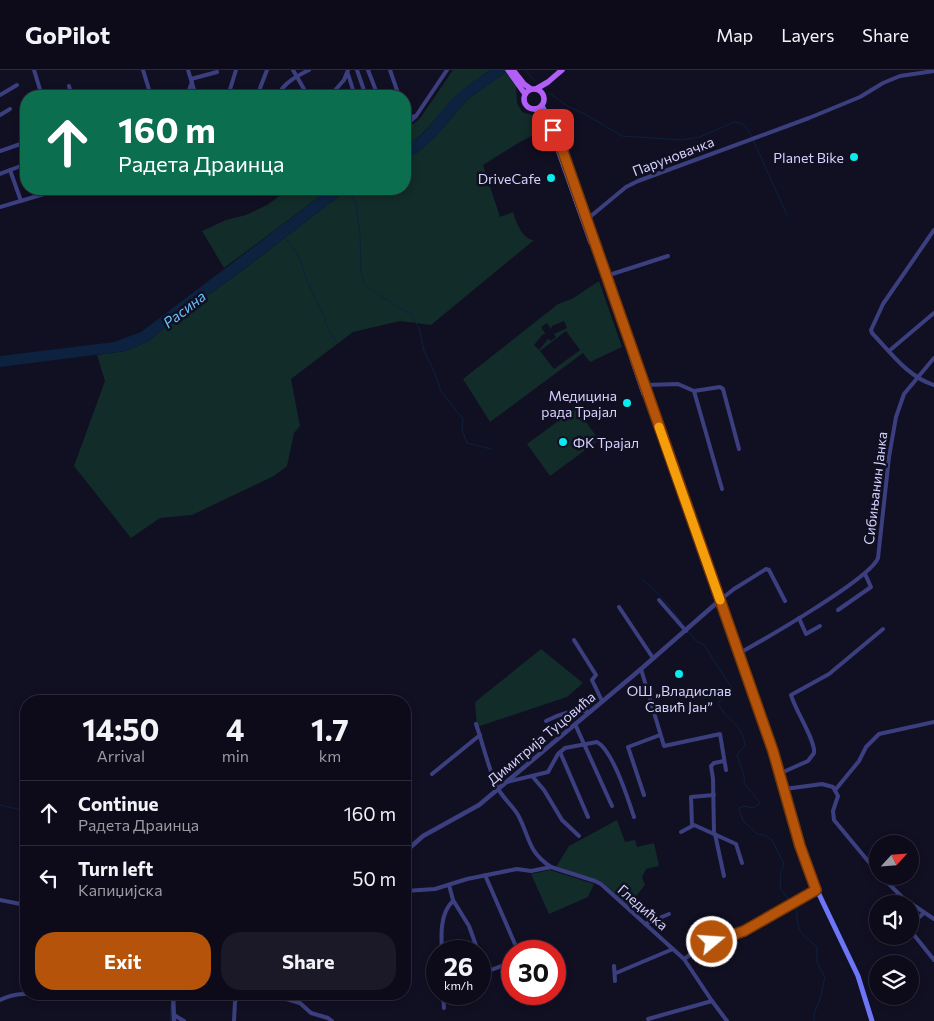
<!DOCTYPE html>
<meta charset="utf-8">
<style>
body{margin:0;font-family:Commissioner,sans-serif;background:#1b1927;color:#f1f3f6;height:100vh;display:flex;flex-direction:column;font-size:19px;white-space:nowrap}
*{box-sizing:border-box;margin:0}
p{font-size:16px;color:#9a9ba2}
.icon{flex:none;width:28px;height:28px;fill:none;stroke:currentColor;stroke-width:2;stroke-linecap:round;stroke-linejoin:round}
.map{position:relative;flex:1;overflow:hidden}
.details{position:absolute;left:20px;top:625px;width:391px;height:305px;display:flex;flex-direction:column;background:#0d0b1a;border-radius:20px;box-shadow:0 2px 8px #0003,0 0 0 1px #2d2b39}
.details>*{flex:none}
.hud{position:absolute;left:20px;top:20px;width:391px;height:105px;border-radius:20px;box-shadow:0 2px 8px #0003,0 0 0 1px #2d2b39;background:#0b6e4f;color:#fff;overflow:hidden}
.needle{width:32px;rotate:64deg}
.buttons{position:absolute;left:869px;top:765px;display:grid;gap:10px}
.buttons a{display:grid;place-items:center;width:50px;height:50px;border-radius:50%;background:#0d0b1a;box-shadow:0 2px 8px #0003,0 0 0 1px #2d2b39;font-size:25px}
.speed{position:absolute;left:426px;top:870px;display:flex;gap:10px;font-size:25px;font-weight:700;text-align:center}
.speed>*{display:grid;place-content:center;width:65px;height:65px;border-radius:50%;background:#0d0b1a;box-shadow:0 2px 8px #0003,0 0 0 1px #2d2b39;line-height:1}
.speed small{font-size:12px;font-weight:400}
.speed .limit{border:8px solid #d22;background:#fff;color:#111}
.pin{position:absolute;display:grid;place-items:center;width:42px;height:42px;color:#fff;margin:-21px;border-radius:10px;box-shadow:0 2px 8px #0006}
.me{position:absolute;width:55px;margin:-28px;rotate:72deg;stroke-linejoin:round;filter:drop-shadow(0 0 4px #0008)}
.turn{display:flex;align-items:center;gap:18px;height:105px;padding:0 15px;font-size:22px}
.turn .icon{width:65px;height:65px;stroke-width:2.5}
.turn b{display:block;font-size:35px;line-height:42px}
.eta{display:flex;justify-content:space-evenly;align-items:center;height:85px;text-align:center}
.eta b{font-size:30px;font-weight:700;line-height:35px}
.cta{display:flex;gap:10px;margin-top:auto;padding:10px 15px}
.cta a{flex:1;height:58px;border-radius:20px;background:#b45309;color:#fff;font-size:20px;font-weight:700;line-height:58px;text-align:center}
.cta a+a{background:#1b1927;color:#f1f3f6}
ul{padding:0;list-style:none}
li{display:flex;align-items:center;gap:15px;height:65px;padding:0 15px;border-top:1px solid #2d2b39}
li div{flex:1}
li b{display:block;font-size:19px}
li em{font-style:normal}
header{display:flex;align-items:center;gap:30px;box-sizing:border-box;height:70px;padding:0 25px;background:#0d0b1a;border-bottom:1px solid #2d2b39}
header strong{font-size:24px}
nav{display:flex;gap:28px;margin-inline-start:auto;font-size:18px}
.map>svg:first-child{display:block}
</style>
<header>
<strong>GoPilot</strong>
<nav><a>Map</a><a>Layers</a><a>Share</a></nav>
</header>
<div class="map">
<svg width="934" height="951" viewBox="0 0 934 951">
<rect width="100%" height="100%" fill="#110f22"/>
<g fill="#122c29" fill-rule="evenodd">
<path d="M 453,0 L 490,0 C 473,12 455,26 442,41 C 430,55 421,67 405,77 L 405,58 L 416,52 L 421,47 Z"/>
<path d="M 506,2 L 516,15 L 517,33 L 522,42 L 535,46 L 539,50 L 545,59 L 520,72 L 483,95 L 500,147 L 513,142 C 516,152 522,169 534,170 L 431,255 L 400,251 L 353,262 L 291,309 L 300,356 L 294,363 L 287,396 L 274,406 L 192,445 L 160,448 L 131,468 L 74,396 L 105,311 L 97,285 L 126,281 L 149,271 L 176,248 L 243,200 L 348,119 L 405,119 L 405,89 L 418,82 L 434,68 L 468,29 Z"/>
<path d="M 289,119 L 330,119 L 224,198 L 202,161 L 226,150 L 246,145 L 267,135 Z"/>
<path d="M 599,211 L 622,277 L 590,292 L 583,283 L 490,352 L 463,309 L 558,234 L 572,229 ZM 564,251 L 567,258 L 554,264 L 556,267 L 551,271 L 548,269 L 539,280 L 534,275 L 543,264 L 544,265 L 545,263 L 541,257 L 547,253 L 551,259 L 552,256 ZM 566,261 L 580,280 L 554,299 L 540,281 Z"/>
<path d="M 576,338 L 599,370 L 550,406 L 527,374 Z"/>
<path d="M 541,579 L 583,613 L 567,627 L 477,657 L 475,632 Z"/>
<path d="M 617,750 L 625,772 L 635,770 L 637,777 L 654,773 L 659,796 L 646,799 L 642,807 L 645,815 L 628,836 L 603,813 L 556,797 L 569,776 Z"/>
<path d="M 550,800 L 594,814 L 588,827 L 549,844 L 531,804 Z"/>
</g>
<g fill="#0c223e">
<path d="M 490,0 L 509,0 L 468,29 L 434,68 L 418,82 L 405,89 L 405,77 C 430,62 434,47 452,29 C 463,18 477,9 490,0 Z"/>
<path d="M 330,119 L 348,119 L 243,200 L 176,248 L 149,271 L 126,281 L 0,297 L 0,286 L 114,272 L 141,262 Z"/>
</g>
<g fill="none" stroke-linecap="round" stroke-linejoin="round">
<g stroke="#0c223e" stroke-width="1">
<path d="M 525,0 L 535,11"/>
<path d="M 549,23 L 569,37 L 585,44 L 622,66 L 681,70 L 700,67 L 734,52 C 743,52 748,59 752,67"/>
<path d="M 753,70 L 787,145"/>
<path d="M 349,119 L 356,135 L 360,164 L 361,202 L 364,213 L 370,219 L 412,246 L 419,258 L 424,281 L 433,299 L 441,321 L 463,349 L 462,360 L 467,373 L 491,379"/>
<path d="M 285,167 L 300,188 L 305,206 L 324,247 L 329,262 L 338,273"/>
<path d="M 642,509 C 657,523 672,536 682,554"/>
<path d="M 688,561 L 696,571 L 704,575 L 732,618 L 718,633 C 727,652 742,653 745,675 L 737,685 C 739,694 746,704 744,712 C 749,721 755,725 760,733 L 754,738 L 744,736 L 739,738 L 743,751 L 757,764 L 764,765 L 772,770 L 784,794 L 781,801 L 780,819 L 791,832"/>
<path d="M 0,735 L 26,741"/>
<path d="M 794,835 L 797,840 C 796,862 802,864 817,877 L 817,893 L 825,907 L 820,929 L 814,944 L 814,951"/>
<path d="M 170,951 L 171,935"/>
</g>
<g stroke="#3c3f7f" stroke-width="4">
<path d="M 34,0 L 42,26"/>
<path d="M 143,0 L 151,26"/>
<path d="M 188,0 L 196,26"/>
<path d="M 293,0 L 308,26"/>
<path d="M 357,0 L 366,26"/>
<path d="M 368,0 L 378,26"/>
<path d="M 390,0 L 399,26"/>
<path d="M 348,4 L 355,26"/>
<path d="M 191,9 L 217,2"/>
<path d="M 69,16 L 72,26"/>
<path d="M 0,25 L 17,15"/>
<path d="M 187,26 L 192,12"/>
<path d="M 228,26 L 236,0"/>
<path d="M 257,26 L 267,0"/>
<path d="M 278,26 C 283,13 297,6 309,0"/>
<path d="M 330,26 L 344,10 L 348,0"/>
<path d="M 0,45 L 10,39"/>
<path d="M 405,48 L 416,46"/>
<path d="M 405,56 L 416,46 L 447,0"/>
<path d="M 0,81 L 26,72"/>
<path d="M 10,100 L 21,131"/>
<path d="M 0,104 L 26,94"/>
<path d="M 0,137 L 61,119"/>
<path d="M 585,151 L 626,117 L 638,111 L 809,48 L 860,27 L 883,13 L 900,6 L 934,1"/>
<path d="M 934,160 L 883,234 L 871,260 L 872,263 C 890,282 908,307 934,315"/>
<path d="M 606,206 L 668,186"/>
<path d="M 889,281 L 934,243"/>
<path d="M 645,315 L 678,314 L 694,321 L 722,419"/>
<path d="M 694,321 L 720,317 L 723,319 L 739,379"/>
<path d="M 659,530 L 686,561"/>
<path d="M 720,530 L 734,519 L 766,499 L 769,500 L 785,531"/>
<path d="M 619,537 L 653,588"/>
<path d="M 838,540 L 871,517 L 865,504"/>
<path d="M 799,548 L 806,564 L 820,556"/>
<path d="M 574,570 L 596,605 L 592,610 L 602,631"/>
<path d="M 738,584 C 763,570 870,509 878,488 L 889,387 L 896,347 L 904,324 L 934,288"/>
<path d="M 641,599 L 664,676 L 720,664 L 726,700"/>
<path d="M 546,651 C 557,645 577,638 589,642"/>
<path d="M 476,654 C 483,674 488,697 497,717 C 502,727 512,735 518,745 C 530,767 527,781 551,797"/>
<path d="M 575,654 L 612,736"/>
<path d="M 560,682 L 588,747"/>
<path d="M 781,703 L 808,691 L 814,683 C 816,671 795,640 791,625 L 829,604 L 883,559"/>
<path d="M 432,704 L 480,665"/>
<path d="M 532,706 L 544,720 L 562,750 L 579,766"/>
<path d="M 507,712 L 548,702 L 558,684 L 565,678 L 597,672 C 613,681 628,729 634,747"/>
<path d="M 785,719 L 822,714 L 833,717 L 838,726 L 833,741 L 834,750 L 878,803"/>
<path d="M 836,719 L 859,691 L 866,677 L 879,664 L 934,652"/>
<path d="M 644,725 L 628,677 L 660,665"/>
<path d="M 692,756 L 691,727 L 714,725"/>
<path d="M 681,762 L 694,755 L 714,764 L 713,709 L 711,696 L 714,693 L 724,691"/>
<path d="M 714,764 L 736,774 L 742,793"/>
<path d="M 715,764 L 724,806"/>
<path d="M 485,805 L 518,881"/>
<path d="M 881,806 L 903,828 L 934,849"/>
<path d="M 449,815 L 453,830 L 469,856 L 478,881"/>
<path d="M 405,821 L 435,819 L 467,809 L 517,799 L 531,801 L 551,797 L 595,811 L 601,814 L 684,889 L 712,931 L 727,951"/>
<path d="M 0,830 L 26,835"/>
<path d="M 645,854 L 669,844"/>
<path d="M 910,855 L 924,843"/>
<path d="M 910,860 L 934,890"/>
<path d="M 442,881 C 441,865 440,843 453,831"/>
<path d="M 480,885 L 491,900 L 512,892"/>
<path d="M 684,889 L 708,873 L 753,857 L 816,820"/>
<path d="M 614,896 L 615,911"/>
<path d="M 616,903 L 673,879"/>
<path d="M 480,906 L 481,920"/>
<path d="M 276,924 L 286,929 L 300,933 L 311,943 L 328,948 L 332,951"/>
<path d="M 443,924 L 444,938"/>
<path d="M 0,930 C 17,921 38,924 57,924"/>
<path d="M 174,945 L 184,951"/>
<path d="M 648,949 L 712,931"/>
<path d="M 234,951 L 235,932 L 240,924"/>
</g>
<g stroke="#3c3f7f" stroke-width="4.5">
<path d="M 405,782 L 423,766 L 479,735 L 641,599 L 720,530"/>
<path d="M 173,924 L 174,951"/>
</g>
<g stroke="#6e76f8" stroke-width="5">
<path d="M 542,35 L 562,79 L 773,681 L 807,799 L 858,906 L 872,951"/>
<path d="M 535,39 L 540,44 L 557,77 L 591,173"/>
<path d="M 632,289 L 644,324"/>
</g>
<g stroke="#b25ff7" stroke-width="5.5">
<path d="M 508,0 L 525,24"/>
<path d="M 513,0 L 524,14 L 531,19"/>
<circle cx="534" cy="29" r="10"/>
<path d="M 536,19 L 548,12 L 562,0"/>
</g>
</g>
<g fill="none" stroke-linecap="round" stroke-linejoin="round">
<defs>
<path id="route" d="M 553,60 L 562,79 L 773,681 L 800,776 L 816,820 L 744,861 L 712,872"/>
</defs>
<use href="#route" stroke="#753606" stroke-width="12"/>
<use href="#route" stroke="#b45309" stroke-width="9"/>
<path stroke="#f59e0b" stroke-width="9" d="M 659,357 L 720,530"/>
</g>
<g fill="#0ceaef" stroke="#110f22" stroke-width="2">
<circle cx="854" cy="87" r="5"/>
<circle cx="551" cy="108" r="5"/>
<circle cx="627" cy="333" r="5"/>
<circle cx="563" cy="372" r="5"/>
<circle cx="679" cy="604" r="5"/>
</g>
<g text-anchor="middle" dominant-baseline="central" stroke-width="5" stroke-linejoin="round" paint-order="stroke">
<g font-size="14" fill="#d4d2fd" stroke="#110f22">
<text transform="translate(673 86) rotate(-21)">Паруновачка</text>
<text transform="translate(875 418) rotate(-83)">Сибињанин Јанка</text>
<text transform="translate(541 668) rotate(-40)">Димитрија Туцовића</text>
<text transform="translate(643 837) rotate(41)">Гледићка</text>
</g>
<g font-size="14" fill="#d4d2fd" stroke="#110f22" text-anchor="end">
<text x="844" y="87">Planet Bike</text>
<text x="541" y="108">DriveCafe</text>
<text x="617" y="325">Медицина<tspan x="617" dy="16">рада Трајал</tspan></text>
<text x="573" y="372" text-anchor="start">ФК Трајал</text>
<text x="679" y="620" text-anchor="middle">ОШ „Владислав<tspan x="679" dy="16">Савић Јан”</tspan></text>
</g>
<g font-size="15" font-style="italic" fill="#66bff7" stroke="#110f22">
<text transform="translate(184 239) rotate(-38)">Расина</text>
</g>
</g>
</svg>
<div class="buttons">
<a><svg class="needle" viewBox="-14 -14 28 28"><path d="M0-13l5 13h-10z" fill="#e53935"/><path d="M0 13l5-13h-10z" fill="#9a9ba2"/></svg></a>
<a><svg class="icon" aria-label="sound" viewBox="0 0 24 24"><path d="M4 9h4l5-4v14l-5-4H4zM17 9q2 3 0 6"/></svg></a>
<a><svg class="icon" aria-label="layers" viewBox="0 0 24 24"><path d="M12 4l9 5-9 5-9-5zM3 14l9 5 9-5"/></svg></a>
</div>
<div class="speed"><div>26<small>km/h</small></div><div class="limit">30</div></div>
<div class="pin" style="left:553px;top:60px;background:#d93025"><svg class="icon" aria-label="arrive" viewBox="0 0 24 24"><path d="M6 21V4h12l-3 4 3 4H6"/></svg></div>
<svg class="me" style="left:712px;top:872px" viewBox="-20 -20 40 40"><circle r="17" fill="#b45309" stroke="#fff" stroke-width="3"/><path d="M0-11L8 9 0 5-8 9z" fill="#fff"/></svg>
<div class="hud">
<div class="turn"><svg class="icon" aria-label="ahead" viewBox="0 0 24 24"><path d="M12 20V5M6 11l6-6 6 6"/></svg><div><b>160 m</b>Радета Драинца</div></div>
</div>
<section class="details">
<div class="eta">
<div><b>14:50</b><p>Arrival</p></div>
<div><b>4</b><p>min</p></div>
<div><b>1.7</b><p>km</p></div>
</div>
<ul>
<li><svg class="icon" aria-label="ahead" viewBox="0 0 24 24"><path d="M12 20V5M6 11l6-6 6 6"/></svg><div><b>Continue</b><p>Радета Драинца</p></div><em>160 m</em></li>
<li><svg class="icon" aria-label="left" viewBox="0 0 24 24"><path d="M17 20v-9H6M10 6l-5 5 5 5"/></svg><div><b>Turn left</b><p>Капиџијска</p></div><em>50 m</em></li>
</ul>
<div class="cta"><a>Exit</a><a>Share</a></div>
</section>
</div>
